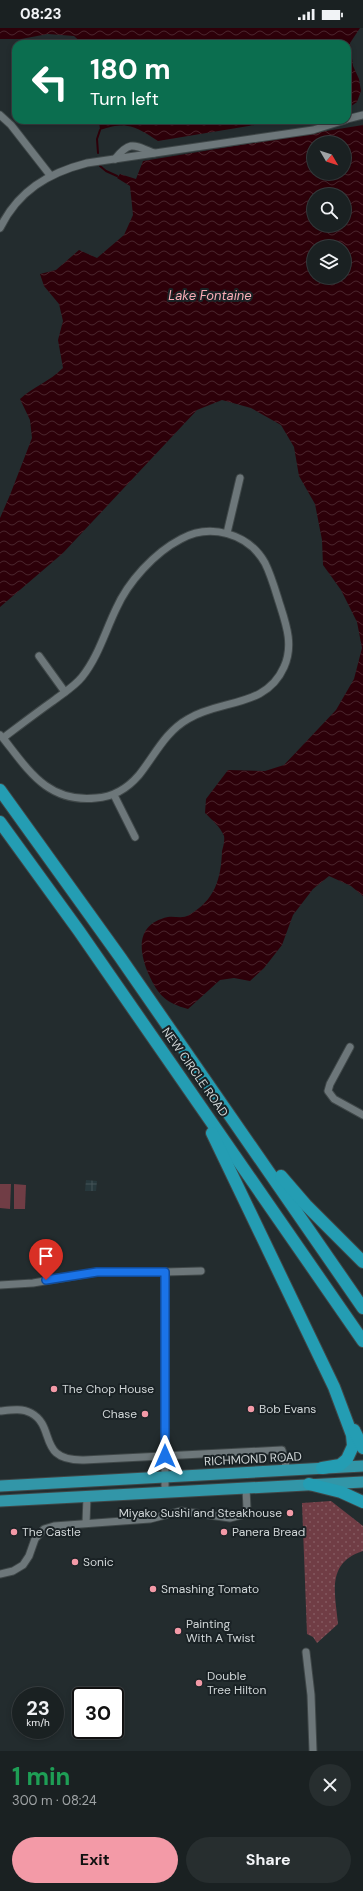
<!DOCTYPE html>
<meta charset="utf-8">
<style>
body{margin:0;font-family:"DM Sans",sans-serif;background:#272e2f;color:#f1f3f6;height:100vh;display:flex;flex-direction:column;font-size:15px;white-space:nowrap}
*{box-sizing:border-box;margin:0}
p{font-size:13px;color:#9fa3a5}
.icon{flex:none;width:22px;height:22px;fill:none;stroke:currentColor;stroke-width:2;stroke-linecap:round;stroke-linejoin:round}
.map{position:relative;height:1723px;overflow:hidden}
.drawer{display:flex;flex-direction:column;background:#1a2122;flex:1}
.drawer>*{flex:none}
.guide{position:absolute;left:12px;top:12px;width:339px;height:84px;border-radius:12px;box-shadow:0 2px 6px #0003,0 0 0 1px #383e40;background:#0b6e4f;color:#fff;overflow:hidden}
.needle{width:26px;rotate:129deg}
.buttons{position:absolute;left:307px;top:108px;display:grid;gap:8px}
.buttons a{display:grid;place-items:center;width:44px;height:44px;border-radius:50%;background:#1a2122;box-shadow:0 2px 6px #0003,0 0 0 1px #383e40;font-size:20px}
.speed{position:absolute;left:12px;top:1659px;display:flex;gap:8px;font-size:20px;font-weight:700;text-align:center}
.speed>*{display:grid;place-content:center;width:52px;height:52px;border-radius:50%;background:#1a2122;box-shadow:0 2px 6px #0003,0 0 0 1px #383e40;line-height:1}
.speed small{font-size:10px;font-weight:400}
.speed .limit{border:2px solid #111;border-radius:6px;background:#fff;color:#111}
.pin{position:absolute;display:grid;place-items:center;width:34px;height:34px;color:#fff;margin:-41px -17px;border-radius:50% 50% 50% 0;rotate:-45deg;box-shadow:0 0 4px #0007}
.pin .icon{rotate:45deg}
.me{position:absolute;width:44px;margin:-22px;rotate:0deg;stroke-linejoin:round;filter:drop-shadow(0 0 3px #0008)}
.turn{display:flex;align-items:center;gap:14px;height:84px;padding:0 12px;font-size:18px}
.turn .icon{width:52px;height:52px;stroke-width:2.5}
.turn b{display:block;font-size:28px;line-height:34px}
.round{display:grid;place-items:center;flex:none;width:42px;height:42px;border-radius:21px;background:#272e2f}
.head{display:flex;align-items:center;justify-content:space-between;height:68px;padding:0 12px}
h1{font-size:24px;font-weight:700;line-height:30px;color:#1e9e55}
.primary-button{display:flex;gap:8px;margin-top:auto;padding:8px 12px}
.primary-button a{flex:1;height:46px;border-radius:24px;background:#f39aa7;color:#111;font-size:16px;font-weight:700;line-height:46px;text-align:center}
.primary-button a+a{background:#272e2f;color:#f1f3f6}
.status{display:flex;justify-content:space-between;align-items:center;height:28px;padding:0 20px;background:#1a2122;direction:ltr}
.status svg{height:11px;fill:currentColor}
.map>svg:first-child{display:block}
</style>
<div class="status"><b>08:23</b><svg viewBox="0 0 49 12"><path d="M0 12V9h3v3zM5 12V6h3v6zM10 12V3h3v9zM15 12V0h3v12zM26 1h20v11H26zM47 4h2v5h-2z"/></svg></div>
<div class="map">
<svg width="363" height="1723" viewBox="0 0 363 1723">
<defs>
<pattern id="industrial-grid" width="8" height="8" patternUnits="userSpaceOnUse"><rect width="8" height="8" fill="#27383c"/><path d="M0 4h8M4 0v8" fill="none" stroke="#455457"/></pattern>
<pattern id="grass-dots" width="8" height="8" patternUnits="userSpaceOnUse"><rect width="8" height="8" fill="#703d45"/><path d="M2 2h.1M6 6h.1" fill="none" stroke="#83585f" stroke-width="1.8" stroke-linecap="round"/></pattern>
<pattern id="water-waves" width="16" height="10" patternUnits="userSpaceOnUse"><rect width="16" height="10" fill="#2d0009"/><path d="M0 5q4-4 8 0t8 0" fill="none" stroke="#4a242c"/></pattern>
</defs>
<rect width="100%" height="100%" fill="#232c2e"/>
<path fill="url(#industrial-grid)" d="M 86,1152 L 97,1153 L 96,1163 L 85,1163 Z"/>
<path fill="url(#grass-dots)" d="M 331,1473 L 363,1498 L 363,1523 C 326,1535 335,1565 338,1596 L 317,1615 L 313,1609 L 307,1606 L 302,1475 Z"/>
<g fill="#703d45">
<path d="M 0,1156 L 11,1156 L 10,1181 L 0,1180 Z"/>
<path d="M 14,1156 L 26,1157 L 25,1181 L 14,1181 Z"/>
</g>
<g fill="url(#water-waves)" fill-rule="evenodd">
<path d="M 0,0 L 360,0 L 350,15 L 353,38 L 359,51 L 361,63 L 357,74 L 347,81 L 347,16 L 83,16 L 74,8 L 48,6 L 21,11 L 0,11 Z"/>
<path d="M 99,92 L 284,92 L 158,113 C 135,98 127,93 100,102 Z"/>
<path d="M 363,97 L 363,868 L 351,858 L 329,848 L 313,861 L 293,887 L 282,917 L 264,940 L 250,953 L 234,950 L 220,952 L 188,981 C 166,975 158,967 149,947 C 138,922 136,896 168,889 C 175,888 183,891 189,887 C 215,872 221,851 222,823 C 223,819 225,813 224,808 C 220,798 212,792 205,785 L 206,771 L 228,742 L 265,743 L 284,737 L 336,682 L 354,651 L 362,620 L 357,594 L 341,562 L 323,537 L 322,512 L 315,476 L 299,448 L 294,419 L 281,397 L 251,380 L 222,372 L 197,382 L 63,525 L 0,579 L 0,490 L 10,467 L 32,410 L 30,392 L 20,371 C 34,358 49,354 63,340 L 58,312 L 63,293 L 59,276 L 44,258 L 40,246 L 56,242 L 79,222 L 97,230 L 124,207 L 133,187 L 130,158 L 117,150 L 120,146 L 136,151 L 143,133 ZM 314,115 L 344,115 L 344,145 L 314,145 ZM 314,167 L 344,167 L 344,197 L 314,197 ZM 314,219 L 344,219 L 344,249 L 314,249 Z"/>
</g>
<g fill="none" stroke-linecap="round" stroke-linejoin="round">
<g stroke="#2d0009" stroke-width="2">
<path d="M 98,125 L 97,111 L 100,102"/>
<path d="M 100,138 L 106,143 L 117,148"/>
</g>
<defs>
<g id="minor">
<path d="M 0,87 L 11,97 L 50,147"/>
<path d="M 347,91 L 363,87"/>
<path d="M 115,131 C 130,112 134,117 154,125"/>
<path d="M 0,200 C 18,163 48,145 87,135 L 313,102 L 345,92"/>
<path d="M 227,505 L 240,450"/>
<path d="M 39,628 L 65,664"/>
<path d="M 0,707 L 3,710 C 29,743 48,775 96,770 C 114,769 127,761 139,747 C 155,727 165,704 188,691 C 221,671 266,680 284,639 C 294,617 286,596 279,574 C 275,561 271,547 265,535 C 248,505 210,495 181,511 C 154,525 128,554 116,581 C 105,604 98,629 82,649 C 74,659 63,665 53,673 C 36,685 19,698 3,710"/>
<path d="M 114,767 L 135,809"/>
<path d="M 350,1019 L 330,1056 L 328,1063 L 334,1071 L 363,1087"/>
<path d="M 0,1257 L 33,1255 L 97,1244 L 165,1244"/>
<path d="M 0,1383 C 10,1382 22,1380 31,1385 C 57,1399 36,1433 84,1432 L 282,1422 L 287,1442"/>
<path d="M 165,1464 L 165,1244 L 201,1243"/>
<path d="M 86,1495 L 87,1469"/>
<path d="M 0,1546 L 13,1543 L 23,1537 L 29,1528 L 35,1511 L 44,1501 L 54,1498 L 150,1491 L 181,1483 L 230,1490 L 242,1487 L 247,1481 L 246,1460"/>
<path d="M 306,1624 L 311,1667 L 313,1723"/>
</g>
<g id="trunk">
<path d="M 0,1458 L 363,1438"/>
<path d="M 0,1473 L 363,1454"/>
</g>
<g id="motorway">
<path d="M 0,762 L 120,929 L 363,1280"/>
<path d="M 0,794 L 79,903 L 363,1313"/>
<path d="M 212,1105 L 334,1359 L 352,1407 L 353,1418 L 347,1431 L 340,1437 L 322,1440"/>
<path d="M 281,1148 L 306,1177 L 363,1234"/>
<path d="M 354,1402 L 363,1420"/>
<path d="M 309,1456 L 341,1464 L 363,1474"/>
</g>
</defs>
<use href="#minor" stroke="#3f4748" stroke-width="9"/>
<use href="#trunk" stroke="#3f4748" stroke-width="13"/>
<use href="#motorway" stroke="#3f4748" stroke-width="14"/>
<use href="#minor" stroke="#6d777a" stroke-width="7"/>
<use href="#trunk" stroke="#3296a8" stroke-width="11"/>
<use href="#motorway" stroke="#249db3" stroke-width="12"/>
</g>
<g fill="none" stroke-linecap="round" stroke-linejoin="round">
<defs>
<path id="route" d="M 46,1252 L 97,1244 L 165,1244 L 165,1428"/>
</defs>
<use href="#route" stroke="#114b97" stroke-width="10"/>
<use href="#route" stroke="#1a73e8" stroke-width="7"/>
</g>
<g fill="#f39aa7" stroke="#1a2225" stroke-width="1.5">
<circle cx="54" cy="1361" r="4"/>
<circle cx="251" cy="1381" r="4"/>
<circle cx="145" cy="1386" r="4"/>
<circle cx="290" cy="1485" r="4"/>
<circle cx="14" cy="1504" r="4"/>
<circle cx="224" cy="1504" r="4"/>
<circle cx="75" cy="1534" r="4"/>
<circle cx="153" cy="1561" r="4"/>
<circle cx="178" cy="1603" r="4"/>
<circle cx="199" cy="1655" r="4"/>
</g>
<g text-anchor="middle" dominant-baseline="central" stroke-width="4" stroke-linejoin="round" paint-order="stroke">
<g font-size="12" fill="#d0d6d7" stroke="#1a2225">
<text transform="translate(195 1044) rotate(55)">NEW CIRCLE ROAD</text>
<text transform="translate(253 1431) rotate(-3)">RICHMOND ROAD</text>
</g>
<g font-size="12" fill="#d0d6d7" stroke="#1a2225" text-anchor="start">
<text x="62" y="1361">The Chop House</text>
<text x="259" y="1381">Bob Evans</text>
<text x="137" y="1386" text-anchor="end">Chase</text>
<text x="282" y="1485" text-anchor="end">Miyako Sushi and Steakhouse</text>
<text x="22" y="1504">The Castle</text>
<text x="232" y="1504">Panera Bread</text>
<text x="83" y="1534">Sonic</text>
<text x="161" y="1561">Smashing Tomato</text>
<text x="186" y="1596">Painting<tspan x="186" dy="14">With A Twist</tspan></text>
<text x="207" y="1648">Double<tspan x="207" dy="14">Tree Hilton</tspan></text>
</g>
<g font-size="13" font-style="italic" fill="#faadb7" stroke="#1a2225">
<text x="210" y="267">Lake Fontaine</text>
</g>
</g>
</svg>
<div class="buttons">
<a><svg class="needle" viewBox="-14 -14 28 28"><path d="M0-13l5 13h-10z" fill="#e53935"/><path d="M0 13l5-13h-10z" fill="#9fa3a5"/></svg></a>
<a><svg class="icon" aria-label="search" viewBox="0 0 24 24"><circle cx="10" cy="10" r="6"/><path d="M15 15l6 6"/></svg></a>
<a><svg class="icon" aria-label="layers" viewBox="0 0 24 24"><path d="M12 4l9 5-9 5-9-5zM3 14l9 5 9-5"/></svg></a>
</div>
<div class="speed"><div>23<small>km/h</small></div><div class="limit">30</div></div>
<div class="pin" style="left:46px;top:1252px;background:#d93025"><svg class="icon" aria-label="arrive" viewBox="0 0 24 24"><path d="M6 21V4h12l-3 4 3 4H6"/></svg></div>
<svg class="me" style="left:165px;top:1428px" viewBox="-20 -20 40 40"><path d="M0-17L14 15 0 8-14 15z" fill="#1a73e8" stroke="#fff" stroke-width="4"/></svg>
<div class="guide">
<div class="turn"><svg class="icon" aria-label="left" viewBox="0 0 24 24"><path d="M17 20v-9H6M10 6l-5 5 5 5"/></svg><div><b>180 m</b>Turn left</div></div>
</div>
</div>
<section class="drawer">
<div class="head"><div><h1>1 min</h1><p>300 m · 08:24</p></div><a class="round"><svg class="icon" aria-label="close" viewBox="0 0 24 24"><path d="M6 6l12 12M18 6L6 18"/></svg></a></div>
<div class="primary-button"><a>Exit</a><a>Share</a></div>
</section>
